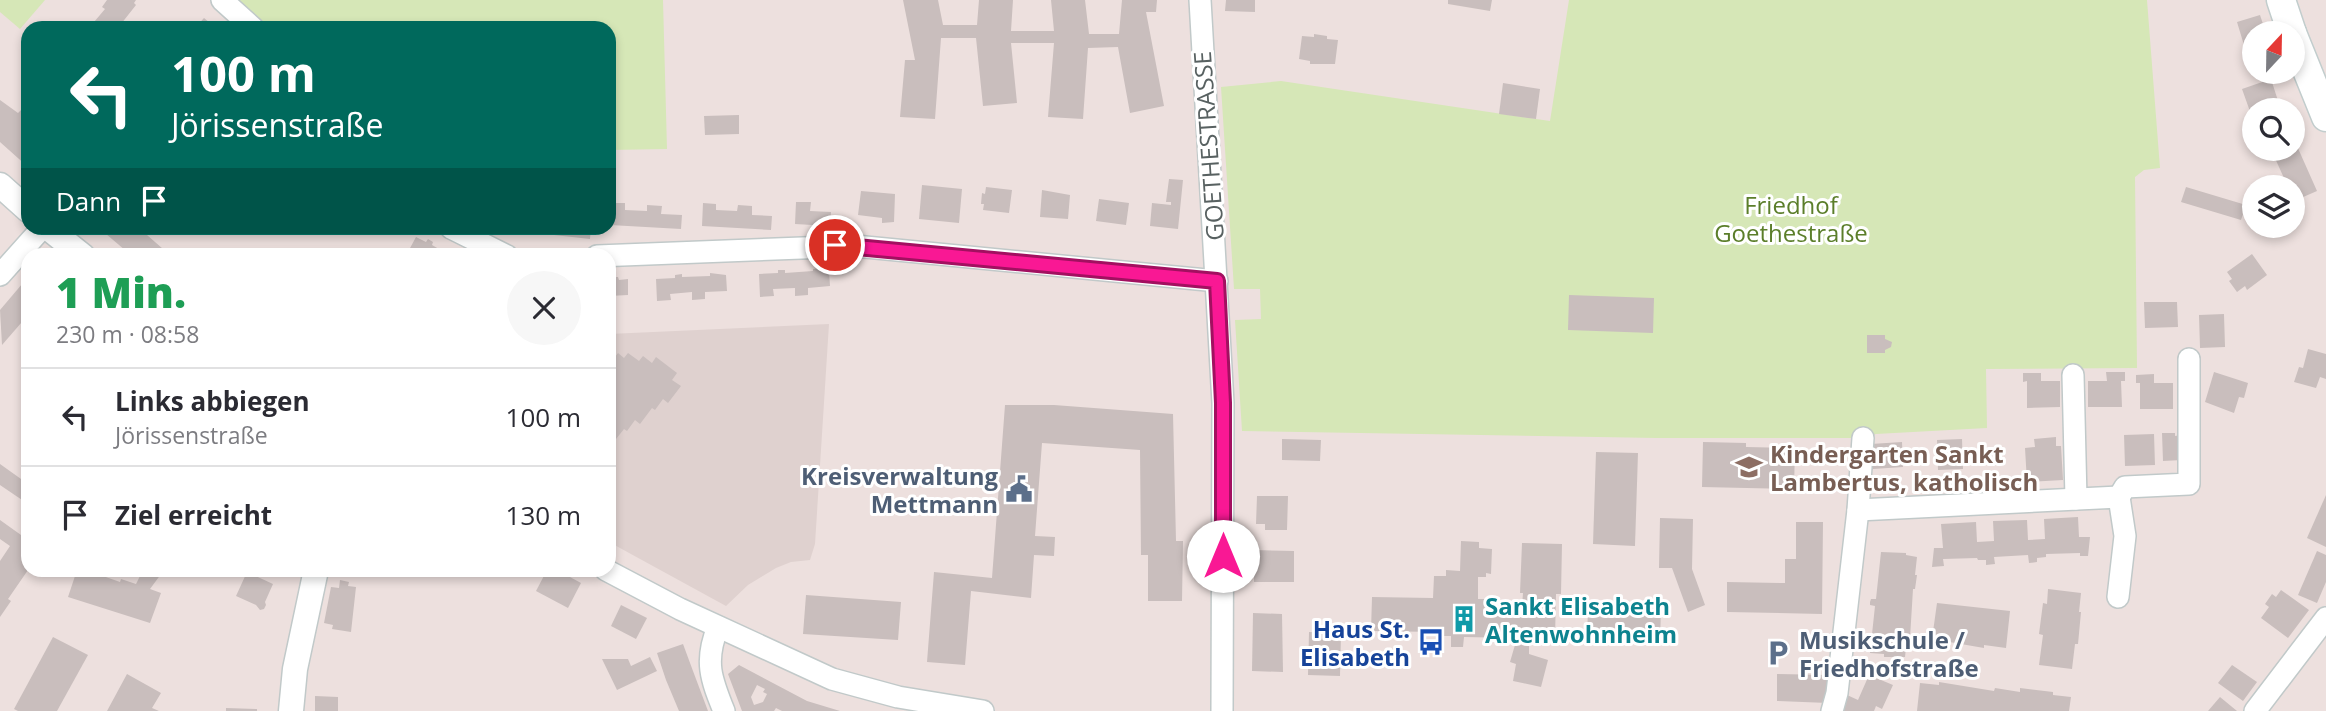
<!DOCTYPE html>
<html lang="de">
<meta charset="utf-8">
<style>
body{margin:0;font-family:"Open Sans",sans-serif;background:#f7f7f7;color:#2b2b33;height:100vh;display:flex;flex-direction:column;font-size:26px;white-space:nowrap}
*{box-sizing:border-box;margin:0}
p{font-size:23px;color:#7c7c81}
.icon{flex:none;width:38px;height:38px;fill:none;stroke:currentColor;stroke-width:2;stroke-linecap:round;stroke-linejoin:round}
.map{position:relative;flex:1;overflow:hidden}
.details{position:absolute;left:21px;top:248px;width:595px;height:329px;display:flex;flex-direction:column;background:#fff;border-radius:21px;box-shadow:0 4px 10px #0003}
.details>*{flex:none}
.hud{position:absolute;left:21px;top:21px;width:595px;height:214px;border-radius:21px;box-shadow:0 4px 10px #0003;background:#00695c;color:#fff;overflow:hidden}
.needle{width:46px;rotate:22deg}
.tools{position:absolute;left:2242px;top:21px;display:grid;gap:14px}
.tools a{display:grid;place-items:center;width:63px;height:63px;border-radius:50%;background:#fff;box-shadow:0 4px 10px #0003;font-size:35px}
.pin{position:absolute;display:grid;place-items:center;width:60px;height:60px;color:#fff;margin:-30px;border:4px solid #fff;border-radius:50%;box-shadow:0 2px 7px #0007}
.me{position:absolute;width:77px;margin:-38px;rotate:0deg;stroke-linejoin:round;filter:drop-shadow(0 0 5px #0008)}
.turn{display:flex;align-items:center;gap:24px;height:147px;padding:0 35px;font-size:32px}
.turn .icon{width:91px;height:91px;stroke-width:2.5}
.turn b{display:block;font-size:49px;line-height:60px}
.then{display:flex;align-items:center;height:66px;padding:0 35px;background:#0003;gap:14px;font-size:26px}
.round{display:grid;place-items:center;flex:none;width:74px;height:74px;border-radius:37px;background:#f7f7f7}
.overview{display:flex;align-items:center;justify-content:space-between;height:119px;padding:0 35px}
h1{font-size:42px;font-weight:800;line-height:52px;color:#1e9e55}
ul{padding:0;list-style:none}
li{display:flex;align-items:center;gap:21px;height:98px;padding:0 35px;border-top:2px solid #e1e1e2}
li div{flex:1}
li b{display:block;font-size:26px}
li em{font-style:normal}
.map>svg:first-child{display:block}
</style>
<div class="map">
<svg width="2326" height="711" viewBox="0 0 2326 711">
<rect width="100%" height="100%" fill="#ede0de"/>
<path fill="#dfd1cf" d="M 829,324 L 815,544 L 810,560 L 791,562 L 776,568 L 748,585 L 726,606 L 609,542 L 609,334 Z"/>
<g fill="#d6e7b7">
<path d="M 0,0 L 45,0 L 20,29 L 0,12 Z"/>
<path d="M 233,0 L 663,0 L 667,149 L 609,150 L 609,28 L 264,28 Z"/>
<path d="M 1569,0 L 2147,0 L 2160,168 L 2144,170 L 2135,177 L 2137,368 L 1986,369 L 1987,428 L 1876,434 L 1863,438 L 1657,438 L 1242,431 L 1235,320 L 1261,319 L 1260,289 L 1234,289 L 1221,87 L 1281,81 L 1550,121 Z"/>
</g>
<g fill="#c9bebd" fill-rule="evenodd">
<path d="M 107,0 L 136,0 L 134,3 L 136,5 L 121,24 L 124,26 L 123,28 L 89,28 L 105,9 L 102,7 Z"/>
<path d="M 903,0 L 938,0 L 943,25 L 977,25 L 979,0 L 1013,0 L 1011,31 L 1054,31 L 1051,0 L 1085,0 L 1089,34 L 1119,34 L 1122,0 L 1157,0 L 1156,12 L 1146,12 L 1164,106 L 1130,113 L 1118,47 L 1088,48 L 1083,119 L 1048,117 L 1054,43 L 1011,43 L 1017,103 L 983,106 L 976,38 L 941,38 L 935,119 L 900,117 L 905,60 L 915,60 Z"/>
<path d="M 1226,0 L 1255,0 L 1255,12 L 1225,11 Z"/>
<path d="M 1448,0 L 1492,0 L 1490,11 L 1448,4 Z"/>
<path d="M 2260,15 L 2266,33 L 2254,33 L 2254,72 L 2263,72 L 2253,75 L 2237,22 Z"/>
<path d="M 204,18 L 216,28 L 195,28 Z"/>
<path d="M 1314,34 L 1327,36 L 1327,39 L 1338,40 L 1335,64 L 1310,64 L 1310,61 L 1299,59 L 1302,36 L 1314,37 Z"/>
<path d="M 2271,79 L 2280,107 L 2271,110 L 2254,110 L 2254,116 L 2252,117 L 2242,89 Z"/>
<path d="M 1503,83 L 1540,89 L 1536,119 L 1499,114 Z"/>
<path d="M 0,100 L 18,113 L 21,110 L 28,116 L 28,167 L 0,142 Z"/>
<path d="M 739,115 L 739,134 L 705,135 L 704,116 Z"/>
<path d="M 2297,146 L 2317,191 L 2294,201 L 2292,187 L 2288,187 L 2274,156 Z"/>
<path d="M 1169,179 L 1183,180 L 1178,229 L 1150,226 L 1152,203 L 1171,205 L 1171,202 L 1166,202 Z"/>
<path d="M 922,185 L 962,189 L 959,223 L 919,219 Z"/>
<path d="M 986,187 L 1012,190 L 1009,213 L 983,210 L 984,204 L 981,204 L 982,193 L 985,194 Z"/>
<path d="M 2186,187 L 2246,205 L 2241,220 L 2181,202 Z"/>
<path d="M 1042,190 L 1070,195 L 1068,219 L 1040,217 Z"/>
<path d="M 861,191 L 895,194 L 894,222 L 882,223 L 882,218 L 858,215 Z"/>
<path d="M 1099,199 L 1129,203 L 1126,225 L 1096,221 Z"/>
<path d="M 796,202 L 811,202 L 810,211 L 831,212 L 830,226 L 795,224 Z"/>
<path d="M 612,203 L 625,203 L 625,210 L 647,211 L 647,205 L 662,206 L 661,214 L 682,215 L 681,229 L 610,225 Z"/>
<path d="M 703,203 L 716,204 L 716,210 L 737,211 L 738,205 L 752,206 L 752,215 L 772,216 L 771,230 L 702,226 Z"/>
<path d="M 99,228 L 139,228 L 171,256 L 132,256 Z"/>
<path d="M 519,228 L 591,228 L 590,239 L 518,231 Z"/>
<path d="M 416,237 L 426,242 L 428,239 L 433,242 L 432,245 L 451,256 L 419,256 L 409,250 Z"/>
<path d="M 2252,254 L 2267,275 L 2247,290 L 2245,286 L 2237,292 L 2229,281 L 2232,279 L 2227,272 Z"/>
<path d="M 819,268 L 819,271 L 829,271 L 830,286 L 808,288 L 808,295 L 795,296 L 795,288 L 773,289 L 774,296 L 760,297 L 759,274 L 778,273 L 778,270 L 785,270 L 785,273 L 813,271 L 813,269 Z"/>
<path d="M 710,273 L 726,275 L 727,291 L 705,292 L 705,299 L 692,300 L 692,292 L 670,294 L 671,300 L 657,301 L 656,279 L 675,278 L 675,275 L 682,274 L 682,277 L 710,276 Z"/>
<path d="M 28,277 L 28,315 L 2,345 L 0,310 Z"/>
<path d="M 612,277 L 618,277 L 619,280 L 628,279 L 628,295 L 609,296 L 609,280 L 612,280 Z"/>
<path d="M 1569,295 L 1654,298 L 1653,333 L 1568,330 Z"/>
<path d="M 2144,302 L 2177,302 L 2178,327 L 2145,328 Z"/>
<path d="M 2224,314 L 2225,347 L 2200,348 L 2199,315 Z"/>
<path d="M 1867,335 L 1885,335 L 1885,339 L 1892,342 L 1891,347 L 1885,350 L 1885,353 L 1867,353 Z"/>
<path d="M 2308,349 L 2326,354 L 2326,379 L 2320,377 L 2316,388 L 2294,382 L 2299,367 L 2303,368 Z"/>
<path d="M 618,353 L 624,358 L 628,353 L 639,361 L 643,356 L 652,363 L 656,357 L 677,373 L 672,380 L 681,386 L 668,403 L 663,399 L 655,410 L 652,408 L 640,424 L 635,420 L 627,431 L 624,429 L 612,444 L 609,442 L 609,365 Z"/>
<path d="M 2106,372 L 2125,372 L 2125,381 L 2121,381 L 2122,407 L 2088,407 L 2088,381 L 2107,381 Z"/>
<path d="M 2214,372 L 2248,383 L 2244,398 L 2239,397 L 2234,413 L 2205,402 Z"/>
<path d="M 2023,373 L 2041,373 L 2041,381 L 2060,381 L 2060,407 L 2027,408 L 2027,381 L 2023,382 Z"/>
<path d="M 2154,374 L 2154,383 L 2173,383 L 2173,409 L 2140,409 L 2140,383 L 2136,383 L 2136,375 Z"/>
<path d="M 1005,405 L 1054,405 L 1173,414 L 1176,541 L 1183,541 L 1182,601 L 1148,601 L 1148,555 L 1141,555 L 1140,450 L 1042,443 L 1035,536 L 1055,537 L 1054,556 L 1034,555 L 1031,598 L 971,591 L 965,665 L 927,662 L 934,572 L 992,578 Z"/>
<path d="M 2162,433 L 2175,433 L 2175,436 L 2181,435 L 2182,460 L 2163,461 Z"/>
<path d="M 2154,434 L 2155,465 L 2125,466 L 2124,435 Z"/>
<path d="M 2056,437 L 2056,446 L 2061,446 L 2063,480 L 2027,482 L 2025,448 L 2035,447 L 2034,439 Z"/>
<path d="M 1282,439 L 1321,440 L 1320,461 L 1282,460 Z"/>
<path d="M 1962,439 L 1963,469 L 1938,470 L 1937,440 Z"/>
<path d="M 1703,442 L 1746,443 L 1746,447 L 1795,448 L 1794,489 L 1702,487 Z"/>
<path d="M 1902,442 L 1903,467 L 1873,469 L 1871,444 Z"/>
<path d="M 1596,452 L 1638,453 L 1635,546 L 1593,544 Z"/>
<path d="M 0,464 L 28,484 L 28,504 L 0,485 Z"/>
<path d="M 2326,495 L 2326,547 L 2307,538 Z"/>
<path d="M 1257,496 L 1288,496 L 1287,530 L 1265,530 L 1265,524 L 1256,524 Z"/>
<path d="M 2078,517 L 2079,537 L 2090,537 L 2088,556 L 2080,556 L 2080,553 L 2046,554 L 2046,557 L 2037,558 L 2037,562 L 2029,563 L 2028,555 L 1994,557 L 1995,564 L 1986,565 L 1986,560 L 1978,560 L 1977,558 L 1943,559 L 1944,566 L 1932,567 L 1934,548 L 1943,548 L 1941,524 L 1976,522 L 1977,542 L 1994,541 L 1993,521 L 2027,520 L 2028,540 L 2045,539 L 2044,519 Z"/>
<path d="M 1660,518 L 1693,519 L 1692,569 L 1705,605 L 1688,612 L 1672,568 L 1659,568 Z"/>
<path d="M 0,520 L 28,540 L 28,570 L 8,599 L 11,601 L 0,617 L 0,561 L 10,546 L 0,539 Z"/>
<path d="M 1796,522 L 1823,522 L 1822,614 L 1727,612 L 1727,582 L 1785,583 L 1785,559 L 1796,559 Z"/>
<path d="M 1461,541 L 1479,542 L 1479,548 L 1492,549 L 1491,574 L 1486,573 L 1486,577 L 1478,577 L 1478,599 L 1486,599 L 1486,605 L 1522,606 L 1523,593 L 1520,593 L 1522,543 L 1562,544 L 1561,594 L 1556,594 L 1555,639 L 1529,638 L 1529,654 L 1548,660 L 1541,687 L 1513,681 L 1516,664 L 1510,662 L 1517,638 L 1464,637 L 1463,647 L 1451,647 L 1451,636 L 1438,636 L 1438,632 L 1371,631 L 1372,597 L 1433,598 L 1434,576 L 1446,576 L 1446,570 L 1460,571 Z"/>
<path d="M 1254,550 L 1294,551 L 1294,582 L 1254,582 Z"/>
<path d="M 2317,551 L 2326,555 L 2326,582 L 2317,603 L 2298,595 Z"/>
<path d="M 1881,552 L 1906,553 L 1906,555 L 1917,557 L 1915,575 L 1917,575 L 1915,589 L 1913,589 L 1910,638 L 1907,638 L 1905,657 L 1884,657 L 1884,654 L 1870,653 L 1875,606 L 1870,605 L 1870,602 L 1871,599 L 1876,599 Z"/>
<path d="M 77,570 L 86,570 L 120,582 L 121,579 L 136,584 L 140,576 L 135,573 L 136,570 L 164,570 L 150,589 L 161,593 L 150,623 L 68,597 Z"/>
<path d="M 547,570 L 557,570 L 581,583 L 568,608 L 536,591 Z"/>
<path d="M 247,572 L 273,584 L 265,602 L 266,605 L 264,609 L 260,610 L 256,605 L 236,596 Z"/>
<path d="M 340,580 L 349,582 L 348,586 L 356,587 L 351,632 L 332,629 L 333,625 L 324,623 L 331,587 L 339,588 Z"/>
<path d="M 2048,589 L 2081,593 L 2079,612 L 2081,612 L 2078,644 L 2075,644 L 2072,669 L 2039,665 L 2043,635 L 2039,634 L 2043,603 L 2047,604 Z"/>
<path d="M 2281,590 L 2309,610 L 2288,638 L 2261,618 L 2269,607 L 2265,604 L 2272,594 L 2276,597 Z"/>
<path d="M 806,595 L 901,602 L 898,640 L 803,634 Z"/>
<path d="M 1937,603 L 2010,611 L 2006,648 L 1984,645 L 1984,648 L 1932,639 Z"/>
<path d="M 621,605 L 647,618 L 636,639 L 611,626 Z"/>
<path d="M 1588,606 L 1661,607 L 1660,644 L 1587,642 Z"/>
<path d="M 1253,613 L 1282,614 L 1283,672 L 1252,671 Z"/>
<path d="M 1309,632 L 1341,633 L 1340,676 L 1308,675 Z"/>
<path d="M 53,637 L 88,655 L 57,711 L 18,711 L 14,709 Z"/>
<path d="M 683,644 L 693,671 L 708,711 L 679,711 L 666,680 L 657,653 Z"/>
<path d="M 650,657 L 657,671 L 617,690 L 602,659 L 628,659 L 631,666 Z"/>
<path d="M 739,665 L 807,701 L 840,711 L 782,711 L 776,708 L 774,711 L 742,711 L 728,674 ZM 757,685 L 765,689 L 763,692 L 767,694 L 763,702 L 754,705 L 751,697 Z"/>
<path d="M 2232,665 L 2257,682 L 2243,701 L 2218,683 Z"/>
<path d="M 127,674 L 161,693 L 152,708 L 159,711 L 107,711 Z"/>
<path d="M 1777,674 L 1829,675 L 1828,703 L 1777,701 Z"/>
<path d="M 1869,675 L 1893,685 L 1882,709 L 1876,706 L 1874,711 L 1840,711 L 1847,695 L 1858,700 Z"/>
<path d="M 1939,682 L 1994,691 L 1995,688 L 2020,692 L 2020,688 L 2053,692 L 2053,695 L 2071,697 L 2069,711 L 1917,711 L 1920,683 L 1939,685 Z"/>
<path d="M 315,696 L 338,697 L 338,711 L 315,711 Z"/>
<path d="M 2220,697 L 2237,711 L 2208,711 Z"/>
<path d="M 226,708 L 257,709 L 257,711 L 226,711 Z"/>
</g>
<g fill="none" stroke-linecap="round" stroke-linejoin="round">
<defs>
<g id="minor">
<path d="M 222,0 L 253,28"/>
<path d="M 1200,0 L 1223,403 L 1222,711"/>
<path d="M 451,228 L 507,256"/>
<path d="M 597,256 L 855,246 L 1217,281"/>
<path d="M 0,275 L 42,228"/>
<path d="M 2073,375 L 2076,499"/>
<path d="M 2119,497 L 2125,487 L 2189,484 L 2189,359"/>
<path d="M 1858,510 L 2119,497 L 2125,536 L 2118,597"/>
<path d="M 606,570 L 680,609 L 832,679 L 898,697 L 983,711"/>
<path d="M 718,627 C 704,661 711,679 724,711"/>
<path d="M 1832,711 L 1837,693 L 1858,510 L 1863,438"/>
<path d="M 2255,711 L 2326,618"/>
</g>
<g id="tertiary">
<path d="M 0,185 L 28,210"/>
<path d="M 48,228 L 83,256"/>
<path d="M 291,711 L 295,669 L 316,570"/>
</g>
<g id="secondary">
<path d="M 2281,0 L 2292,33"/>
<path d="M 2292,33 L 2326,117"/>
</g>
</defs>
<use href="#minor" stroke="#c1c9c9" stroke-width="24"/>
<use href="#tertiary" stroke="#c1c9c9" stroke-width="27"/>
<use href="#secondary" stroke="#c2cdcd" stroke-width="31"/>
<use href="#minor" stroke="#fff" stroke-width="21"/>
<use href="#tertiary" stroke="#fff" stroke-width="24"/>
<use href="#secondary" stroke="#fff" stroke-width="28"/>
</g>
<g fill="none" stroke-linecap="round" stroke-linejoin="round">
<defs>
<path id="route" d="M 835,245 L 1217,281 L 1223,403 L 1223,556"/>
</defs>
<use href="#route" stroke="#a21060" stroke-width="18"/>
<use href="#route" stroke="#f91894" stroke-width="12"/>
</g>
<defs>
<symbol id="school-bare" viewBox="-9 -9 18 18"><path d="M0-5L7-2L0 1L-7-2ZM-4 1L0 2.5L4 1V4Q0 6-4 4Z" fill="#8d6e63" stroke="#fff" stroke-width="2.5" paint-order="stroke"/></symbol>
<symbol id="civic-bare" viewBox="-9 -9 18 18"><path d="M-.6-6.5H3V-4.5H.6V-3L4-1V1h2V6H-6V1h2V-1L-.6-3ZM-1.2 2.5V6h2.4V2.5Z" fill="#5c6f8a" stroke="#fff" stroke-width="2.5" paint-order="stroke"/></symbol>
<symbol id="building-bare" viewBox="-9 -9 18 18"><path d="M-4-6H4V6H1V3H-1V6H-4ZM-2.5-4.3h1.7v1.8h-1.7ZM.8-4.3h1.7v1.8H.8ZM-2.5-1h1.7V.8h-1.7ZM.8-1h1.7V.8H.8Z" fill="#0f9aa8" stroke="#fff" stroke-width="2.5" paint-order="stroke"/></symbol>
<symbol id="bus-bare" viewBox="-9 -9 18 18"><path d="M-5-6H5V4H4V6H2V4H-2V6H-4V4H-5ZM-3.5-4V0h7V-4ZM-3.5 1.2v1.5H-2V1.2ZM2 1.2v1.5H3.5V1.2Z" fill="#1a4fb4" stroke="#fff" stroke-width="2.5" paint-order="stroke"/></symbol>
<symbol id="parking-bare" viewBox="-9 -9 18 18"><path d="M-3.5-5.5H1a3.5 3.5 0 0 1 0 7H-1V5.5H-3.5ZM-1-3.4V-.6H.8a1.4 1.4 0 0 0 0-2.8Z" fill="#5c6f8a" stroke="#fff" stroke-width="2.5" paint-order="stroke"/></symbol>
</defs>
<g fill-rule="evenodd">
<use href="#school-bare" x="1730" y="448" width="38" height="38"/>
<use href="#civic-bare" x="1000" y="470" width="38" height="38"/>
<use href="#building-bare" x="1445" y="600" width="38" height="38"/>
<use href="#bus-bare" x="1412" y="623" width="38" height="38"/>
<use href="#parking-bare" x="1759" y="634" width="38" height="38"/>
</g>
<g text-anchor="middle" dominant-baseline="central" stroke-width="6" stroke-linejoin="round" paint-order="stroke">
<g font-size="24" fill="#586161" stroke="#fff">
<text transform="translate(1208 146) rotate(-94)">GOETHESTRASSE</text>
</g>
<g font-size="24" fill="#5b7e2a" stroke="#fff">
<text x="1791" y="204">Friedhof<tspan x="1791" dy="28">Goethestraße</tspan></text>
</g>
<g font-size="24" font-weight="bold" fill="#785e54" stroke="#fff" text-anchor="start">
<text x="1770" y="453">Kindergarten Sankt<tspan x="1770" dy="28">Lambertus, katholisch</tspan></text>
</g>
<g font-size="24" font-weight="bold" fill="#4e5e75" stroke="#fff" text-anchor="end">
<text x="998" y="475">Kreisverwaltung<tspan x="998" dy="28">Mettmann</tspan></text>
<text x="1799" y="639" text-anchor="start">Musikschule /<tspan x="1799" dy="28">Friedhofstraße</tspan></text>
</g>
<g font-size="24" font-weight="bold" fill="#0d838f" stroke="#fff" text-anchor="start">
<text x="1485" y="605">Sankt Elisabeth<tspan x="1485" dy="28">Altenwohnheim</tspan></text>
</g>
<g font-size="24" font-weight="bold" fill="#164399" stroke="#fff" text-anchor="end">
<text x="1410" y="628">Haus St.<tspan x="1410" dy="28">Elisabeth</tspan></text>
</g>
</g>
</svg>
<div class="tools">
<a><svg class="needle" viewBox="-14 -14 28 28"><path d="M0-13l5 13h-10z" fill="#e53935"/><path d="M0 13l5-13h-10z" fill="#7c7c81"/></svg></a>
<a><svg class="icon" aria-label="search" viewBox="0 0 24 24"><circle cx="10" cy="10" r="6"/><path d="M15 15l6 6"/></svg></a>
<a><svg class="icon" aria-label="layers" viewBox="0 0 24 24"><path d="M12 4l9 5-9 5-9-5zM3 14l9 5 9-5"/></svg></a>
</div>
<div class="pin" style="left:835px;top:245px;background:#d93025"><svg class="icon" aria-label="arrive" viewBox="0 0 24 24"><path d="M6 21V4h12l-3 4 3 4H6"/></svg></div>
<svg class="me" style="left:1223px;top:556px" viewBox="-20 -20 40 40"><circle r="19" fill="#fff"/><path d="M0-13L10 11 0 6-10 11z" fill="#f91894"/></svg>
<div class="hud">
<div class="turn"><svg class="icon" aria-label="left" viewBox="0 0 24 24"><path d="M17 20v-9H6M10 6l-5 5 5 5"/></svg><div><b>100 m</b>Jörissenstraße</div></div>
<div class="then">Dann<svg class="icon" aria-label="arrive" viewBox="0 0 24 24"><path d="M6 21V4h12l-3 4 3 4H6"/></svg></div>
</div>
<section class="details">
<div class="overview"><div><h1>1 Min.</h1><p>230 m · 08:58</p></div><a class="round"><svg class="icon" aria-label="close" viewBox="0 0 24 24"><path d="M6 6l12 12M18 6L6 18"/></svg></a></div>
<ul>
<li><svg class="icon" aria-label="left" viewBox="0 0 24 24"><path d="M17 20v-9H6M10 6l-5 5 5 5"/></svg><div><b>Links abbiegen</b><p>Jörissenstraße</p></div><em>100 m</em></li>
<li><svg class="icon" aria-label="arrive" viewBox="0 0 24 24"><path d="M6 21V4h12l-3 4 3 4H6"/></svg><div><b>Ziel erreicht</b></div><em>130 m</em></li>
</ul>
</section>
</div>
